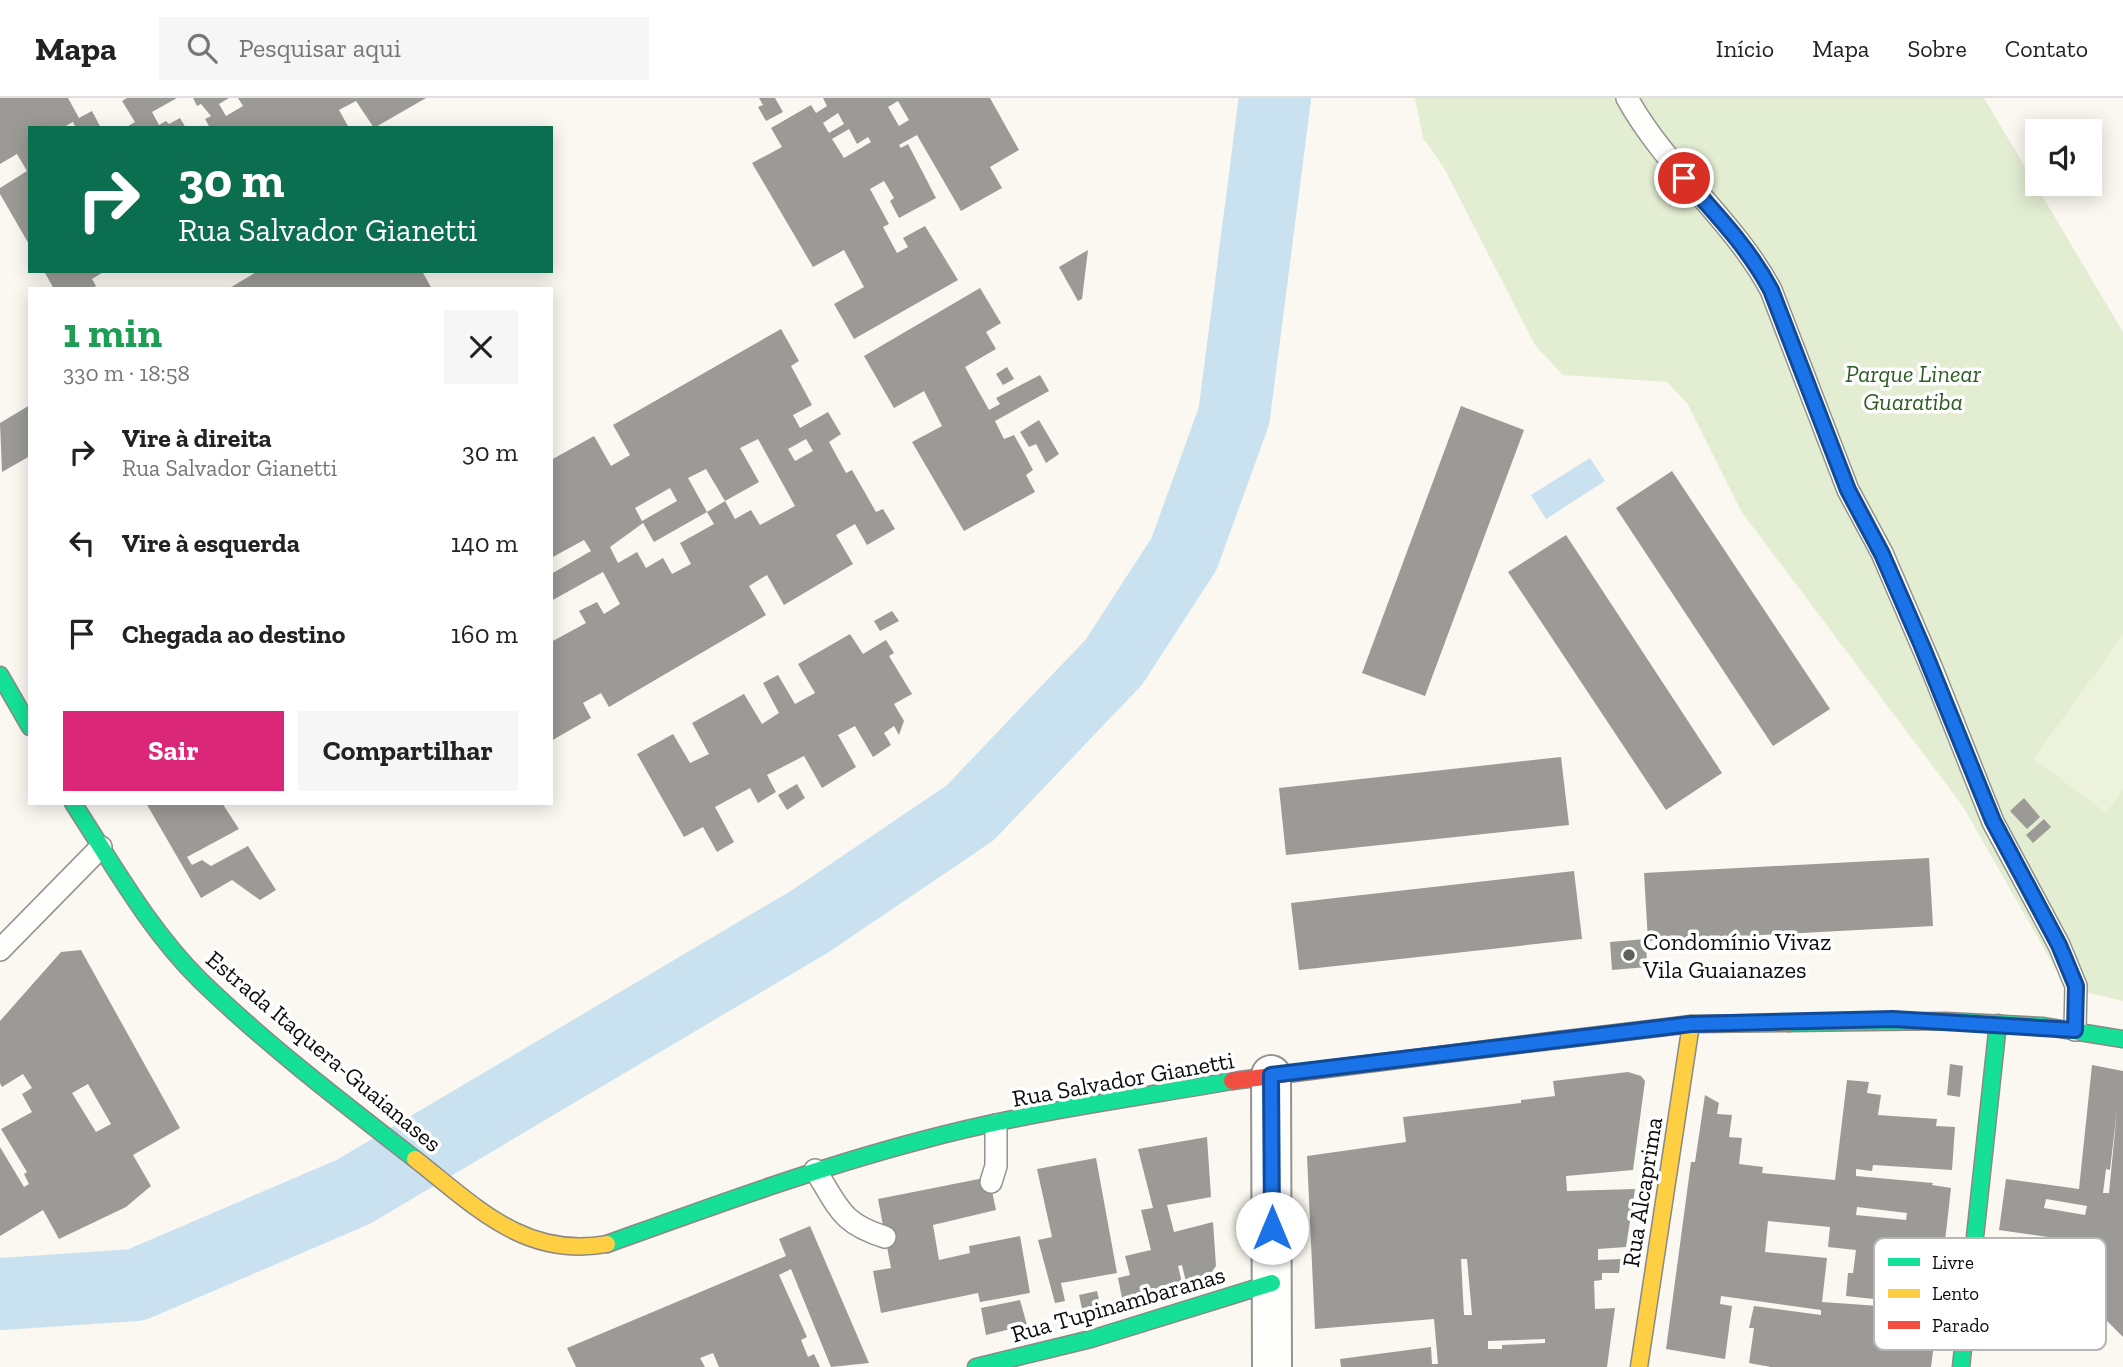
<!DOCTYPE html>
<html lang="pt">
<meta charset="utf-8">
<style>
body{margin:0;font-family:"Zilla Slab",serif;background:#f6f6f6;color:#222;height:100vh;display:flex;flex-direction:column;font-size:26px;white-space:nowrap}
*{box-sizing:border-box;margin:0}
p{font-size:23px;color:#767676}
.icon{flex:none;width:38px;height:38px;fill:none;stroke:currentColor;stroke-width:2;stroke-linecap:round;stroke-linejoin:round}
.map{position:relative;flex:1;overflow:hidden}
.panel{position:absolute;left:28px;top:189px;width:525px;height:518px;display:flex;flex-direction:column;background:#fff;border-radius:0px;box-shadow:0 4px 18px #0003}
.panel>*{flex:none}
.hud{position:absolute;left:28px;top:28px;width:525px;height:147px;border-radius:0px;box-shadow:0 4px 18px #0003;background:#0b6e4f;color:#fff;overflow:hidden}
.tools{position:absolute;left:2025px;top:21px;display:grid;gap:14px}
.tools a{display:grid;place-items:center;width:77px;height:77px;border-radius:0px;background:#fff;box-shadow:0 4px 18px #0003;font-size:35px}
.pin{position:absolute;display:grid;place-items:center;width:60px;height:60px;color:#fff;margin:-30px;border:4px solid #fff;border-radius:50%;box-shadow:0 2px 7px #0007}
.me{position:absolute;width:77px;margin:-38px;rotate:0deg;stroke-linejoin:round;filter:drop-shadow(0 0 5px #0008)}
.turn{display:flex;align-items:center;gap:24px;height:147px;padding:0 35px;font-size:32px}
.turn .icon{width:91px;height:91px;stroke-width:2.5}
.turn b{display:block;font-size:49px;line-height:60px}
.round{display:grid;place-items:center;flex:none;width:74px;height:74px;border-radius:0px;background:#f6f6f6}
.overview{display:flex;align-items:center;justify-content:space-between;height:119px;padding:0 35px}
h1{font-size:42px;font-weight:700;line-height:52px;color:#1e9e55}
.primary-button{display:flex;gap:14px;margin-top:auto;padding:14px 35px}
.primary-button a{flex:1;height:80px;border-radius:0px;background:#db2777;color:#fff;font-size:28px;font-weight:700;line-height:80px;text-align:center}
.primary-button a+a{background:#f6f6f6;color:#222}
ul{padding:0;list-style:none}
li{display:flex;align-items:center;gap:21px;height:91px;padding:0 35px}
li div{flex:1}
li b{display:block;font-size:26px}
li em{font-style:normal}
header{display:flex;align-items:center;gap:42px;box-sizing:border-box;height:98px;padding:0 35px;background:#fff;border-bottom:2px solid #e0e0e0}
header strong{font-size:33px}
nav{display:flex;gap:38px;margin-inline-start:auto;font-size:24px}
.search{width:490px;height:63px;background:#f6f6f6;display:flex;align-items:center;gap:18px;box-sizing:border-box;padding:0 24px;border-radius:0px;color:#767676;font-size:26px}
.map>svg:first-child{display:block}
</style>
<header>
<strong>Mapa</strong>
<div class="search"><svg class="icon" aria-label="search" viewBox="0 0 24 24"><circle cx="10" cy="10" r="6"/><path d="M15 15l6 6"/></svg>Pesquisar aqui</div>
<nav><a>Início</a><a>Mapa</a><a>Sobre</a><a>Contato</a></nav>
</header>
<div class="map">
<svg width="2123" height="1269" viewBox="0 0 2123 1269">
<rect width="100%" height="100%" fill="#faf8f0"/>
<path fill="#e2edd2" d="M 1415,0 L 1984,0 L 2123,234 L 2123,903 L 2066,889 L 1962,707 L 1741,413 L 1687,305 L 1667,284 L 1563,277 L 1535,247 L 1444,70 L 1423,40 Z"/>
<path fill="#ecf2db" d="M 2123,537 L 2123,692 L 2106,715 L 2033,661 Z"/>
<path fill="#cae2f0" d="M 1590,360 L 1605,383 L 1546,421 L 1531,397 Z"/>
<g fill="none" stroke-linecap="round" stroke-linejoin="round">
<path stroke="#cae2f0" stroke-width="72" d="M 0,1196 L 136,1187 L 353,1094 L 809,824 L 970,715 L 1114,564 L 1184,456 L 1234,318 L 1275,0"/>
</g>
<g fill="#9c9a96" fill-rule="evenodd">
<path d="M 0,0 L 68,0 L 79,20 L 92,13 L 101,30 L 76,30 L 73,24 L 62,30 L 30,30 L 30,148 L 0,96 L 0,90 L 27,73 L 17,56 L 0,66 Z"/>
<path d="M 127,0 L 177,0 L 152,14 L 159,27 L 166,23 L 169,26 L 180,20 L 186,30 L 125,30 L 135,24 L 122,3 Z"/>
<path d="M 193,0 L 229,0 L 219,6 L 226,18 L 243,8 L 238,0 L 426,0 L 374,30 L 356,3 L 339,12 L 349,30 L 210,30 L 205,21 L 211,18 L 201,6 L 197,8 Z"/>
<path d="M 759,0 L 775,0 L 783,14 L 766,23 L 758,9 L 763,7 Z"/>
<path d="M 823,0 L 990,0 L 1019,52 L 990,69 L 1002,90 L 961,113 L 917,37 L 899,47 L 901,50 L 908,46 L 936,100 L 899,120 L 890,103 L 894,100 L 884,83 L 870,91 L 889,126 L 883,129 L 897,155 L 908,149 L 903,140 L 925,128 L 958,182 L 854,241 L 834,206 L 864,189 L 844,152 L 813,169 L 752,65 L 782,49 L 771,30 L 811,7 L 816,15 L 827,8 ZM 898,3 L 909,22 L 899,28 L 888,9 ZM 838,15 L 844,26 L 829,35 L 823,25 ZM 849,31 L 857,46 L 868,39 L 871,44 L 844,60 L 832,41 Z"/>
<path d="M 1088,152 L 1082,201 L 1078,203 L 1059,169 Z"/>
<path d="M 44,173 L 105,173 L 92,181 L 96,188 L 90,191 L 54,191 Z"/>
<path d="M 258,173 L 422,173 L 432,191 L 228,191 Z"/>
<path d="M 980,190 L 1001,225 L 986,234 L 996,251 L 965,269 L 989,312 L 1000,306 L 996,300 L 1040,277 L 1049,293 L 995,323 L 1004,341 L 1014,337 L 1023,353 L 1033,372 L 1026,377 L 1035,394 L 964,433 L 912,344 L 942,328 L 924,293 L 894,310 L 864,258 Z"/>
<path d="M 781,231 L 799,263 L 791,268 L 812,307 L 793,317 L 800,330 L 828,314 L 841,336 L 829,344 L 846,375 L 852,372 L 876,414 L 883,411 L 895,431 L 867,447 L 855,426 L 836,437 L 853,466 L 784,507 L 767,477 L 749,488 L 766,517 L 609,609 L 601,595 L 583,605 L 591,620 L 551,643 L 551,544 L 586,525 L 579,513 L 597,504 L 604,516 L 620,506 L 603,474 L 551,503 L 551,476 L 591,453 L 584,442 L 551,460 L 551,362 L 594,338 L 611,368 L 630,357 L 613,327 ZM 758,341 L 795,408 L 760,427 L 751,412 L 735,421 L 725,403 L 759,384 L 740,350 ZM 806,341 L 813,353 L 795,363 L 788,351 ZM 706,371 L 725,403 L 707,414 L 714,426 L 680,445 L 691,466 L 672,476 L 663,460 L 646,470 L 637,454 L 618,465 L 610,449 L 643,425 L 635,410 L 670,390 L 677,403 L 642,423 L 654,444 L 707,414 L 688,380 Z"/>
<path d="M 1007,269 L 1014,281 L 1003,287 L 996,276 Z"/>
<path d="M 30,307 L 30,358 L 2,374 L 0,325 Z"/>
<path d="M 1461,308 L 1524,332 L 1425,598 L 1362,575 Z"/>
<path d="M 1039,322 L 1059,356 L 1046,365 L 1036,346 L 1029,349 L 1020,334 Z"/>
<path d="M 1672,373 L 1830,611 L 1773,648 L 1616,410 Z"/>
<path d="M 1566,437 L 1722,675 L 1666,712 L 1508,474 Z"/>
<path d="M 892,513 L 899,523 L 880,533 L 874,523 Z"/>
<path d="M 850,536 L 863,556 L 886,542 L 894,555 L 889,558 L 912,596 L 894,606 L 904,623 L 899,637 L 894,628 L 884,635 L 891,647 L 873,659 L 855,628 L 838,637 L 856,669 L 822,690 L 804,658 L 767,677 L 776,694 L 758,705 L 750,690 L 715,709 L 734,744 L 717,754 L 703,729 L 684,739 L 637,656 L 673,636 L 690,665 L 709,656 L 692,625 L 744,596 L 762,626 L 779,615 L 763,585 L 778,577 L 795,606 L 815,595 L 798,566 Z"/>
<path d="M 1561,659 L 1569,727 L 1286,757 L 1279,690 Z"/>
<path d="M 797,686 L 805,700 L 787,712 L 778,697 Z"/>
<path d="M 2024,700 L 2040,719 L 2027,731 L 2010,713 Z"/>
<path d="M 146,705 L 222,705 L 239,731 L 187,759 L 192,767 L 202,762 L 211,768 L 248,748 L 276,792 L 260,802 L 232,782 L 201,800 Z"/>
<path d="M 2044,721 L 2051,729 L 2033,745 L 2026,737 Z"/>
<path d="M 1929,760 L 1933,828 L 1648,843 L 1644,775 Z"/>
<path d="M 1574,773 L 1582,841 L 1299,872 L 1291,805 Z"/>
<path d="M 1646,841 L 1647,869 L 1612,872 L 1610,844 Z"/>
<path d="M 81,852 L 180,1030 L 133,1057 L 151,1088 L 126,1109 L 59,1141 L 43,1112 L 0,1138 L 0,1049 L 24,1089 L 29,1086 L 24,1076 L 27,1074 L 1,1031 L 32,1014 L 22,996 L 32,990 L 23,976 L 2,989 L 0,985 L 0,923 L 61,854 ZM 88,986 L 111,1026 L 96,1034 L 72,995 Z"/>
<path d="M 1950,966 L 1963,968 L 1960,999 L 1947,997 Z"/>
<path d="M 2092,967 L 2123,973 L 2123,1239 L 2062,1178 L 1986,1248 L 1990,1211 L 2004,1212 L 2007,1196 L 2013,1195 L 2016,1174 L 2007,1173 L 2010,1158 L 2018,1159 L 2021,1148 L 2064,1154 L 2059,1174 L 2066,1175 L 2097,1146 L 1999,1132 L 2006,1081 L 2079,1091 ZM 2117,1012 L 2109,1095 L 2103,1095 L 2106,1071 L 2110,1072 ZM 2046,1101 L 2087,1108 L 2085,1117 L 2044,1110 Z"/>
<path d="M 1628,974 L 1641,978 L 1645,983 L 1633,1072 L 1566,1078 L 1567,1093 L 1635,1091 L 1626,1149 L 1598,1151 L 1598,1162 L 1621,1161 L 1619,1175 L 1602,1175 L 1602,1182 L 1594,1183 L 1595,1211 L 1615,1210 L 1607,1269 L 1341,1269 L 1340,1261 L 1431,1249 L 1432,1266 L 1438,1266 L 1434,1221 L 1315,1231 L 1307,1058 L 1406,1044 L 1403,1019 L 1521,1005 L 1521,1002 L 1555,998 L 1553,983 ZM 1461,1161 L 1467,1161 L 1472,1217 L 1464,1217 ZM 1545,1241 L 1545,1245 L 1502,1247 L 1502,1251 L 1488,1251 L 1488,1243 Z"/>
<path d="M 1847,982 L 1869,984 L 1867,995 L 1881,997 L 1878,1017 L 1937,1021 L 1936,1028 L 1955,1029 L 1952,1072 L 1873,1067 L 1872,1073 L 1856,1071 L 1856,1078 L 1933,1085 L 1932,1087 L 1951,1090 L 1943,1161 L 1921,1158 L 1919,1178 L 1941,1180 L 1938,1208 L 1846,1198 L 1848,1175 L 1853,1175 L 1856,1152 L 1828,1149 L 1830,1129 L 1768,1123 L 1765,1154 L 1827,1160 L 1822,1204 L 1908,1210 L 1905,1235 L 1935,1238 L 1931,1269 L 1771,1269 L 1749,1265 L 1754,1230 L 1749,1230 L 1754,1208 L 1821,1217 L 1821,1212 L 1721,1198 L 1720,1206 L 1732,1208 L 1725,1261 L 1666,1251 L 1691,1064 L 1695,1064 L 1705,997 L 1719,1005 L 1717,1016 L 1732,1017 L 1729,1039 L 1742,1040 L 1739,1066 L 1763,1069 L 1762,1075 L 1835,1082 ZM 1857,1109 L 1907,1115 L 1906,1122 L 1856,1117 Z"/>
<path d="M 1207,1039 L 1211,1099 L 1167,1107 L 1174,1134 L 1213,1124 L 1216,1168 L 1211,1175 L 1186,1184 L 1182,1167 L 1178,1168 L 1183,1189 L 1123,1205 L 1118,1180 L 1130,1177 L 1125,1158 L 1151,1152 L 1141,1112 L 1153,1110 L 1138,1051 Z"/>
<path d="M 1096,1060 L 1117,1175 L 1061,1185 L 1065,1203 L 1055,1205 L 1038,1142 L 1052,1139 L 1037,1071 Z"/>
<path d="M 989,1079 L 996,1112 L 933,1127 L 939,1162 L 970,1155 L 969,1148 L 1020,1138 L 1030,1195 L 980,1204 L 978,1195 L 881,1215 L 873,1173 L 891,1170 L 878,1101 Z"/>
<path d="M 810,1128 L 869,1265 L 831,1269 L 791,1171 L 779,1177 L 807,1239 L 801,1242 L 808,1259 L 814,1256 L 820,1269 L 719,1269 L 713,1255 L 700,1260 L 705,1269 L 576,1269 L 567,1250 L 786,1158 L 779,1141 Z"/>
<path d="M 1097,1193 L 1101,1210 L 1083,1215 L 1079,1197 Z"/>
<path d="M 1020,1202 L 1027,1227 L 986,1237 L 981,1210 Z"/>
</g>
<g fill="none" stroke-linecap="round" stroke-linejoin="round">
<defs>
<g id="lane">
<path d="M 1627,0 C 1666,71 1733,121 1771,192 L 1848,392 L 1882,455 L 1932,571 L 1993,724 L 2059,847 L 2076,888 L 2075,932"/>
<path d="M 0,852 L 101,749"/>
<path d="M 815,1072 C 839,1109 840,1125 885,1139"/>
<path d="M 991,1084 L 996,1068 L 996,1027"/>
</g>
<path id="street" d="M 1271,977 L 1272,1269"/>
<g id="fast">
<path d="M 0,577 L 30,629"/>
<path d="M 73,705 C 112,765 149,832 201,883 C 267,947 343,1005 415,1061"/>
<path d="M 1789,925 L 1946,923 L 2042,928 L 2123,941"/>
<path d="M 607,1146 C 710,1109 813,1071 919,1043 C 1021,1015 1127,1001 1232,983"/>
<path d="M 976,1269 L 1091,1241 L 1272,1185"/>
<path d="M 1961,1269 L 1998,925"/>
</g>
<g id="slow">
<path d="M 1558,942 L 1691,926 L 1789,925"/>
<path d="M 415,1061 C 475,1108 525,1161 607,1146"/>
<path d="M 1639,1269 L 1691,926"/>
</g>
<path id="jam" d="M 1232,983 L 1558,942"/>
</defs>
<use href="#lane" stroke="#93928f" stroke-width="24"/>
<use href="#street" stroke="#93928f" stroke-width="42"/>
<use href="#fast" stroke="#8a8985" stroke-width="19"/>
<use href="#slow" stroke="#8a8985" stroke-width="19"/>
<use href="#jam" stroke="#8a8985" stroke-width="19"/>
<use href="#lane" stroke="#fefefd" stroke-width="21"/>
<use href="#street" stroke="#fefefd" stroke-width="38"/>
<use href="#fast" stroke="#16e098" stroke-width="16"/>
<use href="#slow" stroke="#ffcf43" stroke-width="16"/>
<use href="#jam" stroke="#f24e42" stroke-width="16"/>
</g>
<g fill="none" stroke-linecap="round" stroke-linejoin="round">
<defs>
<path id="route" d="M 1272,1130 L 1271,977 L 1691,926 L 1893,921 L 2075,932 L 2076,888 L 2059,847 L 1993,723 L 1922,548 L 1882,456 L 1848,392 L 1771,192 C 1748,149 1716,116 1684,80"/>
</defs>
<use href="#route" stroke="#114b97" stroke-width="18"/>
<use href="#route" stroke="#1a73e8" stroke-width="12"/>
</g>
<circle fill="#5f5f5c" stroke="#fff" stroke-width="2.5" cx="1629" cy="857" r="7"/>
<g text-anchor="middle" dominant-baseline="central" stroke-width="7" stroke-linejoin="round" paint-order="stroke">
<g font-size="24" font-style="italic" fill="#2d5d22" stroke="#fff">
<text x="1913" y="275">Parque Linear<tspan x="1913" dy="28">Guaratiba</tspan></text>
</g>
<g font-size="24" fill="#0c0c0c" stroke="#fff" text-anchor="start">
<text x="1643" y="843">Condomínio Vivaz<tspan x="1643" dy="28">Vila Guaianazes</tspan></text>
</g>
<g font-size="24" fill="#0c0c0c" stroke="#fff">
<text transform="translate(324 953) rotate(40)">Estrada Itaquera-Guaianases</text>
<text transform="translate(1123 981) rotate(-10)">Rua Salvador Gianetti</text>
<text transform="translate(1642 1094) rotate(-81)">Rua Alcaprima</text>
<text transform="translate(1118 1206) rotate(-16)">Rua Tupinambaranas</text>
</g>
</g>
<rect x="1874" y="1140" width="232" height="112" rx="10" fill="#fff" stroke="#b6b6b6" stroke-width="2"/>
<rect x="1888" y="1160" width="32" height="8" fill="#16e098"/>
<rect x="1888" y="1191" width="32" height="9" fill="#ffcf43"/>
<rect x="1888" y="1223" width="32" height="8" fill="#f24e42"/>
<g font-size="19" fill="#0c0c0c">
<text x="1932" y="1171">Livre</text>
<text x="1932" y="1202">Lento</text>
<text x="1932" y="1234">Parado</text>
</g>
</svg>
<div class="tools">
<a><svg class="icon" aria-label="sound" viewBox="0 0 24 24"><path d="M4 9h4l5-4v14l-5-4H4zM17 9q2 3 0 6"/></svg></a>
</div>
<div class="pin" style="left:1684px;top:80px;background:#d93025"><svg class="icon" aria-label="arrive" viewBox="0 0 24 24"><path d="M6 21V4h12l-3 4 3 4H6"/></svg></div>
<svg class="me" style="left:1272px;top:1130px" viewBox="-20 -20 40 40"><circle r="19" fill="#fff"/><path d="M0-13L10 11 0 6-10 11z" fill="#1a73e8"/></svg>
<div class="hud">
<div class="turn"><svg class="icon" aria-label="right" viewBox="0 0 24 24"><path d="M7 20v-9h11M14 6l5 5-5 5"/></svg><div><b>30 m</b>Rua Salvador Gianetti</div></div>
</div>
<section class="panel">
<div class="overview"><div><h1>1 min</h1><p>330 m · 18:58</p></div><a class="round"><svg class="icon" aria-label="close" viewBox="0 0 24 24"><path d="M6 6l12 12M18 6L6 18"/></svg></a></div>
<ul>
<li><svg class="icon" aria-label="right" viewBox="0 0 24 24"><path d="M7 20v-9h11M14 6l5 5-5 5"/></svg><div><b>Vire à direita</b><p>Rua Salvador Gianetti</p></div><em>30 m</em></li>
<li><svg class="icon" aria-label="left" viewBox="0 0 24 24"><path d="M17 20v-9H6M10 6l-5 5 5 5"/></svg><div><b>Vire à esquerda</b></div><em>140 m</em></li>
<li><svg class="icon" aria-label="arrive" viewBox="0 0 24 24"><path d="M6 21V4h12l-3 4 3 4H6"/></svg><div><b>Chegada ao destino</b></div><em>160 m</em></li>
</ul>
<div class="primary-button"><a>Sair</a><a>Compartilhar</a></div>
</section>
</div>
